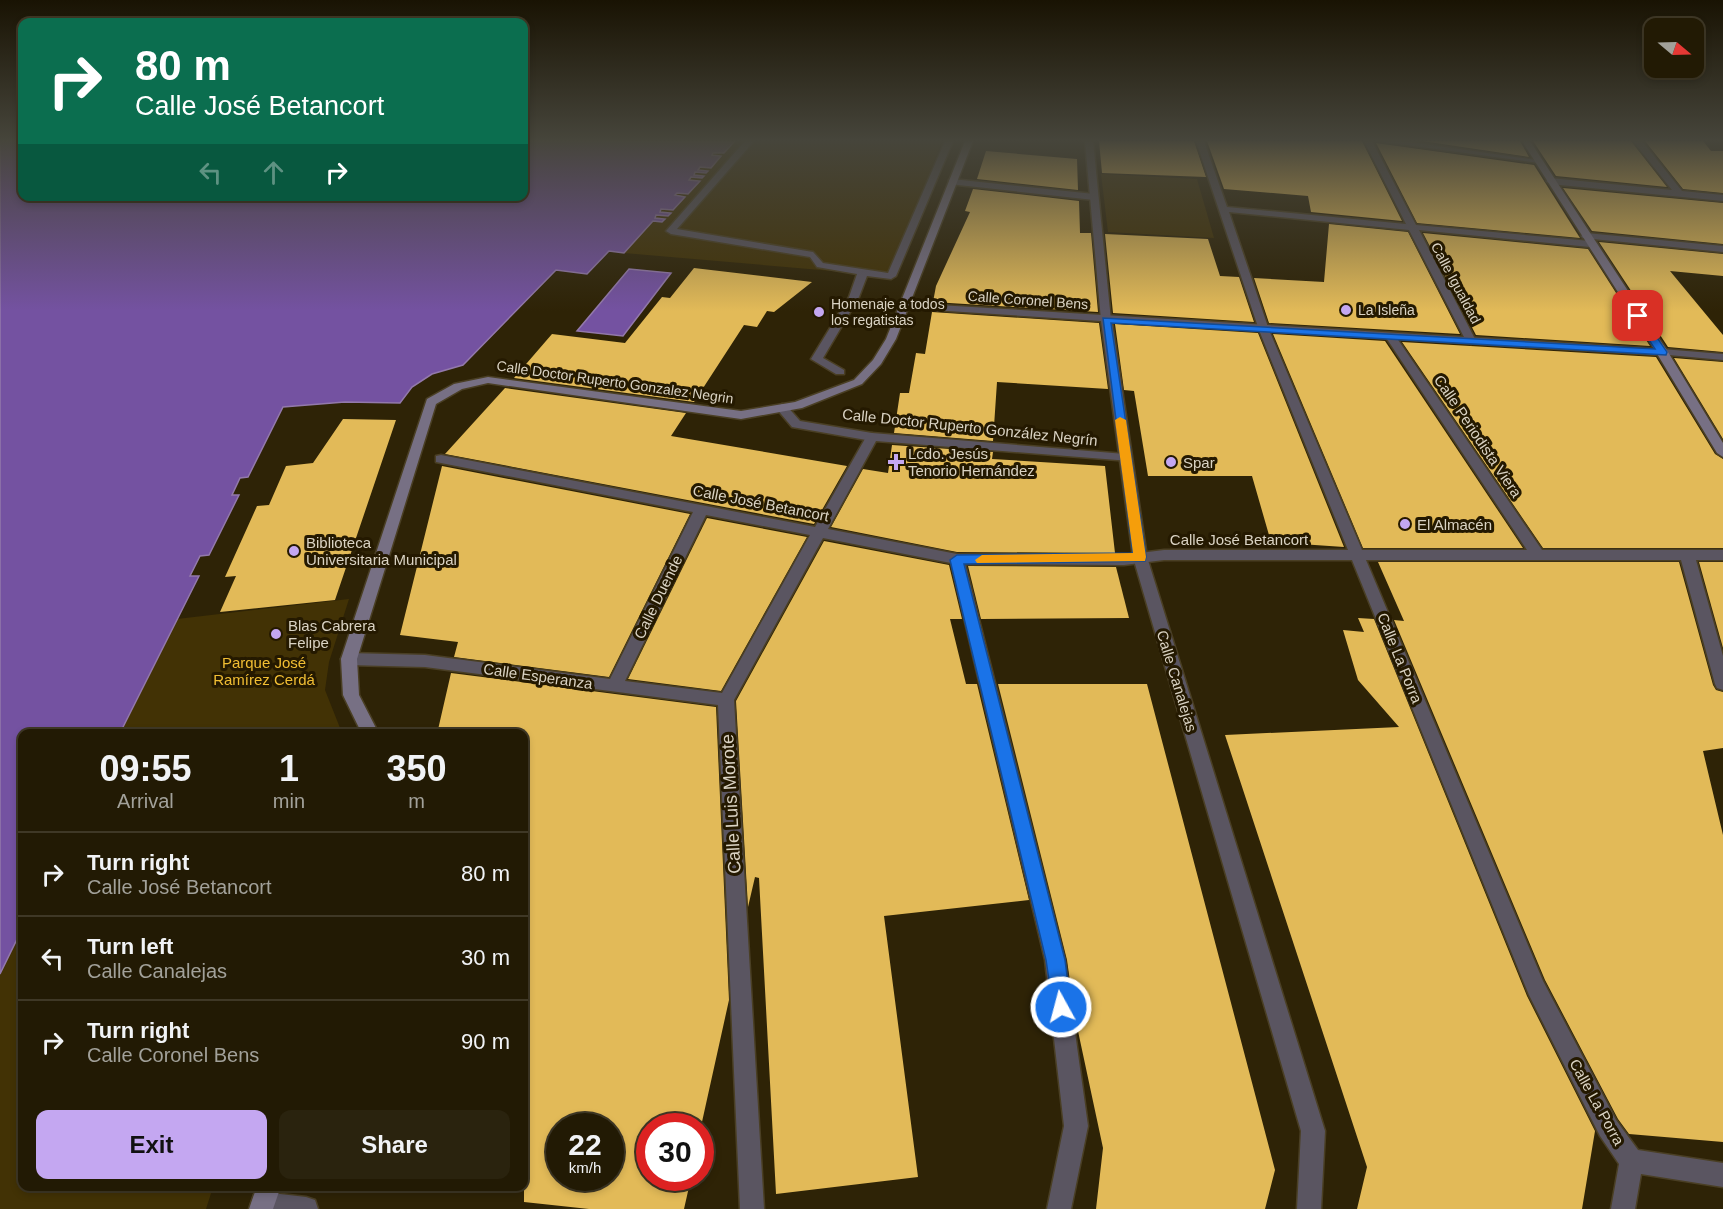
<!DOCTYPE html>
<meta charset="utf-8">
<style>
body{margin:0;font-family:Helvetica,sans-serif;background:#2a230e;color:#f1f3f6;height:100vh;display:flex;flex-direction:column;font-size:22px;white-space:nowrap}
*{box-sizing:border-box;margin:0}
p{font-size:20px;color:#a2a19a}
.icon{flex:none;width:33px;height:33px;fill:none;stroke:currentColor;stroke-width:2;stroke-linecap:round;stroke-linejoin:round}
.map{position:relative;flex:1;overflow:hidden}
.panel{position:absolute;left:18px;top:729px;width:510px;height:462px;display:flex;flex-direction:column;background:#221a04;border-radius:12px;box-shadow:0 3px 9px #0003,0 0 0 2px #3f3826}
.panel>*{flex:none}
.top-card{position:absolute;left:18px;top:18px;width:510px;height:183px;border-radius:12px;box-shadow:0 3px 9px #0003,0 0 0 2px #3f3826;background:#0b6e4f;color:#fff;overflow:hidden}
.needle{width:39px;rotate:109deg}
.tools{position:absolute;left:1644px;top:18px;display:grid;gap:12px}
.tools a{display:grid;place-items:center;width:60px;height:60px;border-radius:12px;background:#221a04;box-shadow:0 3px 9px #0003,0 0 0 2px #3f3826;font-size:30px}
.speed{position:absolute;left:546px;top:1113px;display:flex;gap:12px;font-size:30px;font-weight:700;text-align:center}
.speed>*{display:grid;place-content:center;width:78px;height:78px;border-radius:50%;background:#221a04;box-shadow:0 3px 9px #0003,0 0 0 2px #3f3826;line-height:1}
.speed small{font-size:15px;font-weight:400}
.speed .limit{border:9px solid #d22;background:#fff;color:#111}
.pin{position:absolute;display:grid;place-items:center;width:51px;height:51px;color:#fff;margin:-26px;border-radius:12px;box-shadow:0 3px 9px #0006}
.me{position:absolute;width:66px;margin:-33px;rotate:353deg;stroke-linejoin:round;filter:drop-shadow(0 0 4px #0008)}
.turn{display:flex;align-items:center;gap:21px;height:126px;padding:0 18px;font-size:27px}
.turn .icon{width:78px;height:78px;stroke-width:2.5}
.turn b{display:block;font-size:42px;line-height:51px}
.lanes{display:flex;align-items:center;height:57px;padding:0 18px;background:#0003;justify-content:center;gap:30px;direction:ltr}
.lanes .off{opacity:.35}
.eta{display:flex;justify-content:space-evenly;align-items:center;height:102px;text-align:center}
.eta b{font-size:36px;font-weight:800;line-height:42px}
.button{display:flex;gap:12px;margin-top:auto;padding:12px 18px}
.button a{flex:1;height:69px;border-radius:12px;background:#c4a7f1;color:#111;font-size:24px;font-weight:800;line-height:69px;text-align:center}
.button a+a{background:#2a230e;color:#f1f3f6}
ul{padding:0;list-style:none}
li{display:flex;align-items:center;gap:18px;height:84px;padding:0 18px;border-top:2px solid #3f3826}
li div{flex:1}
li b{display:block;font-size:22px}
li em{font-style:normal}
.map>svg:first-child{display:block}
</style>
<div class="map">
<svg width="1723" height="1209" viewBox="0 0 1723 1209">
<rect width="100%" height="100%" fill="#2e2306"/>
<g fill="#423205">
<path d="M 731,141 L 942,141 L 891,276 L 624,253 L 653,221 L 663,222 L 665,220 L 654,218 L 657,215 L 668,216 L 670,214 L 659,212 L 662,209 L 673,210 L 685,197 L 674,195 L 699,181 L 688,180 L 691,177 L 702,178 L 703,176 L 693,175 L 695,172 L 706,173 L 708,171 L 698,170 L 721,156 L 711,155 L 733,142 Z"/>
<path d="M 1101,174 L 1197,179 L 1214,238 L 1108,232 Z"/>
<path d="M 349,599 L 329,662 L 325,690 L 342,733 L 120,734 L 177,619 Z"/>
<path d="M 22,929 L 22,1186 L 213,1187 L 206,1209 L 0,1209 L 0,974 Z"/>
</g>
<g fill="#7452a1" stroke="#9379ab" stroke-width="1.5">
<path d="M 0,141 L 22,141 L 22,196 L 524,196 L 524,141 L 734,142 L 724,153 L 713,153 L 712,155 L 721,156 L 711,168 L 700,167 L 698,170 L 708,171 L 706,173 L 695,172 L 694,175 L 704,176 L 702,178 L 691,177 L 689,180 L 700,181 L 688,194 L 677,193 L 675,195 L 685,197 L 673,210 L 661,209 L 660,212 L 671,213 L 668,216 L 656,215 L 655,218 L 665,219 L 662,222 L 653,221 L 624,253 L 609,251 L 587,274 L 556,270 L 463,365 L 432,374 L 412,387 L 400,403 L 345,402 L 283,407 L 248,477 L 240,478 L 232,495 L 239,495 L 209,555 L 200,556 L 190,576 L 199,576 L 120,733 L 22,734 L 22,929 L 0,974 Z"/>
<path d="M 629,269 L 671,273 L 623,336 L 577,331 Z"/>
</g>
<g fill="#e2ba58" fill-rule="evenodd">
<path d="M 1099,141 L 1194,141 L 1206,177 L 1102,173 Z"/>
<path d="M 1207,141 L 1362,141 L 1402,221 L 1311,212 L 1308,196 L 1224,189 Z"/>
<path d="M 1422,141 L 1520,141 L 1529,157 Z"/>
<path d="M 1533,141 L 1631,141 L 1667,187 L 1556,176 Z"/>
<path d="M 1645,141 L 1703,141 L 1711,151 L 1723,151 L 1723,193 L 1683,189 Z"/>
<path d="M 1376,143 L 1534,165 L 1580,238 L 1417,223 Z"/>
<path d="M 986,151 L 1077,159 L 1078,190 L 977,179 Z"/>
<path d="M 1563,188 L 1723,203 L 1723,244 L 1592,231 Z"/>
<path d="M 973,189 L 1079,201 L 1080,233 L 1091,233 L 1098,312 L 933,302 L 936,286 L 970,212 L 965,211 Z"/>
<path d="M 1329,224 L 1408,232 L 1460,334 L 1269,323 L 1254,278 L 1324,282 Z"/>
<path d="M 1423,233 L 1588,249 L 1650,346 L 1476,335 Z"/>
<path d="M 1105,234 L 1208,239 L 1220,276 L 1239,277 L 1254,322 L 1113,313 Z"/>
<path d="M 1599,242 L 1723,254 L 1723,276 L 1670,271 L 1723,335 L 1723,352 L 1668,347 Z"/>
<path d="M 694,268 L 812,282 L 774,312 L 767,311 L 757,327 L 744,325 L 694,402 L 514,378 L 552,334 L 625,343 L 662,297 L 670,298 Z"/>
<path d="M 932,312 L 1099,323 L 1108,389 L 997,382 L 993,441 L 894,433 L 900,393 L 909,393 L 916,353 L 925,354 Z"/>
<path d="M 1115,324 L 1258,333 L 1344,547 L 1271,542 L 1252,476 L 1148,476 L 1134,391 L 1124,390 Z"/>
<path d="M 1273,334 L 1385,341 L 1523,548 L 1363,548 Z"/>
<path d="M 1402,342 L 1656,357 L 1715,454 L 1723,459 L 1723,548 L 1543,548 Z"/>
<path d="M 1674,358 L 1723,362 L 1723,439 Z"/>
<path d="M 505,388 L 686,413 L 671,436 L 847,466 L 814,524 L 445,454 Z"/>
<path d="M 343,419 L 396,420 L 335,600 L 220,612 L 236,576 L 225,577 L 257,506 L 269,505 L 286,466 L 313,463 Z"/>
<path d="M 892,445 L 993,452 L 992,459 L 1105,466 L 1115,553 L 957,552 L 831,527 L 863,469 L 888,473 Z"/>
<path d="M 442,466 L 690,514 L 609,677 L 454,657 L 458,642 L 400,635 Z"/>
<path d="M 707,518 L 807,537 L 721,691 L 628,679 Z"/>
<path d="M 824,541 L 949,565 L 962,619 L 950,619 L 966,684 L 977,684 L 1029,900 L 884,916 L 918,1177 L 776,1194 L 759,878 L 755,877 L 748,907 L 736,701 Z"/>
<path d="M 1378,562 L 1679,562 L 1713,685 L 1716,690 L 1723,692 L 1723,748 L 1703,751 L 1723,835 L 1723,1142 L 1629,1134 L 1618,1119 L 1545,980 L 1394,620 L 1404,621 Z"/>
<path d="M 1699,562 L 1723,562 L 1723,648 Z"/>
<path d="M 968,566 L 1116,567 L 1129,618 L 981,619 Z"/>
<path d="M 1358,618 L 1374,619 L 1527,996 L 1595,1131 L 1582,1209 L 1357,1209 L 1367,1167 L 1225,735 L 1399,727 L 1358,680 L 1343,630 L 1364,632 Z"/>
<path d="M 451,673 L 716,707 L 729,1000 L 700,1131 L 700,1126 L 650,1126 L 650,1178 L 691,1178 L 684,1209 L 589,1209 L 524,1202 L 524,734 L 437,734 ZM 560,1126 L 610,1126 L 610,1178 L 560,1178 Z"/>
<path d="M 998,684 L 1147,684 L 1275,1170 L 1265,1209 L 1096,1209 L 1103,1148 L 1075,1017 L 1067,960 Z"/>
</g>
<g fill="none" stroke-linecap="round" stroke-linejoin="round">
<defs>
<g id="pedestrian">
<path d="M 745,141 L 754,141 L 677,229 L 813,252 L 823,263 L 888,273 L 945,141 L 953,141 L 896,276 L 891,279 L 867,276 L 859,297 L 823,358 L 844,370 L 844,374 L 836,374 L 811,359 L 849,297 L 857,274 L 817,267 L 810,257 L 671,234 L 666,231 Z"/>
<path d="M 952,179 L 1094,194 L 1098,197 L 1094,200 L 949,184 L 949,180 Z"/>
<path d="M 1586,233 L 1723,246 L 1723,252 L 1583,238 L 1581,236 Z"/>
<path d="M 782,404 L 786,405 L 800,421 L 872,433 L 878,437 L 872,441 L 792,427 L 776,408 Z"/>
<path d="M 263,1192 L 306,1197 L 315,1200 L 318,1209 L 253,1209 L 251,1204 L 254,1195 Z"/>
</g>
<g id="minor">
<path d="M 1085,141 L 1093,141 L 1111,320 L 1106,323 L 1101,320 Z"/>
<path d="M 1196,141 L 1204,141 L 1227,207 L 1406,224 L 1364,141 L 1372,141 L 1416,225 L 1590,241 L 1595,244 L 1590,247 L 1419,230 L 1476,341 L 1471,344 L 1466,341 L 1409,230 L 1229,212 L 1269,330 L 1362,550 L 1527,550 L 1385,336 L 1390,333 L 1394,334 L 1542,550 L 1723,550 L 1723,560 L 1696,560 L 1723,656 L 1723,690 L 1717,688 L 1715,684 L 1681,560 L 1366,560 L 1543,981 L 1616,1120 L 1638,1150 L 1723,1163 L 1723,1187 L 1641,1174 L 1635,1209 L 1611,1209 L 1619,1164 L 1600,1136 L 1529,995 L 1352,560 L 1164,560 L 1124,565 L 965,564 L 1065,960 L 1088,1126 L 1071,1209 L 1047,1209 L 1064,1126 L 1045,960 L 951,563 L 823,538 L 734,700 L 764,1209 L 740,1209 L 718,705 L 425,667 L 349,665 L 343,663 L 341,659 L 343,655 L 349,653 L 425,655 L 610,679 L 693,512 L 436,462 L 436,456 L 441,455 L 815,527 L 866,437 L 872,433 L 1125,454 L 1130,455 L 1130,461 L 876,441 L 828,529 L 957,554 L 1124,555 L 1164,550 L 1348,550 L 1259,330 ZM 706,515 L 810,535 L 722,693 L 625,681 Z"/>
<path d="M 1633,141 L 1642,141 L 1682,191 L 1723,195 L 1723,201 L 1550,184 L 1546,181 L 1550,178 L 1672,190 Z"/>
<path d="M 1662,349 L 1723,354 L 1723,360 L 1658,354 L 1656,352 Z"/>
</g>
<g id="tertiary">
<path d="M 1376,141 L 1403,141 L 1543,161 L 1539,163 Z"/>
<path d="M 905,303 L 1662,349 L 1668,352 L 1662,355 L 1112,322 L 1147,557 L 1325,1131 L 1321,1209 L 1297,1209 L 1301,1131 L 1133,557 L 1101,321 L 901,308 L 901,304 Z"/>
</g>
<g id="secondary">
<path d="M 965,141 L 973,141 L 896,339 L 881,364 L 862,384 L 802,408 L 741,419 L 488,383 L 462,389 L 436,404 L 357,659 L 359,695 L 379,734 L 362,734 L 343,695 L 341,659 L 427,399 L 454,384 L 488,377 L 741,411 L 795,402 L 854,380 L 873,360 L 886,339 Z"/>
<path d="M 1522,141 L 1530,141 L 1668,352 L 1723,443 L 1723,457 L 1717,453 L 1656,352 Z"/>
<path d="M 257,1186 L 281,1186 L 273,1209 L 249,1209 Z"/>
</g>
</defs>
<use href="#pedestrian" stroke="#4a3f24" stroke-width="3"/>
<use href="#minor" stroke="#4a3f24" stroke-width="3"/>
<use href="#tertiary" stroke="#4a3f24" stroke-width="3"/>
<use href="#secondary" stroke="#4a3f24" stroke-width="3"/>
<use href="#pedestrian" fill="#5a5561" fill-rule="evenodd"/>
<use href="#minor" fill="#5a5561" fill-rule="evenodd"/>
<use href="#tertiary" fill="#5a5561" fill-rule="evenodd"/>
<use href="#secondary" fill="#777084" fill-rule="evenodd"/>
</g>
<linearGradient id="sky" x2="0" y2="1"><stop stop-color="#191303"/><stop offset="0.45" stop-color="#46453b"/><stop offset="1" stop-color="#46453b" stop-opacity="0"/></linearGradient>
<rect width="1723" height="311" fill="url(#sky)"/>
<path fill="#1a73e8" stroke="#114b97" stroke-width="1.5" d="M 1638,313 L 1641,314 L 1667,352 L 1666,355 L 1111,323 L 1146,557 L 1145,561 L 964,564 L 1065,960 L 1071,1007 L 1068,1014 L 1061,1017 L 1054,1014 L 1046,960 L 950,560 L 957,555 L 1133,553 L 1103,318 L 1655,349 L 1633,316 Z"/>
<path fill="#f59e0b" d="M 1120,417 L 1126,420 L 1146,557 L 1145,561 L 977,563 L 975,560 L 982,555 L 1133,553 L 1115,420 Z"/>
<g fill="#c4a7f1" stroke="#241900" stroke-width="2">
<circle cx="1346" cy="310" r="6"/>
<circle cx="819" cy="312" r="6"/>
<path d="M893 453h6v6h6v6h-6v6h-6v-6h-6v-6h6z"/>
<circle cx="1171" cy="462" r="6"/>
<circle cx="1405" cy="524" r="6"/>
<circle cx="294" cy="551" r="6"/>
<circle cx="276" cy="634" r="6"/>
</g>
<g text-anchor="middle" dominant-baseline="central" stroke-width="6" stroke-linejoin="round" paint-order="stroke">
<g font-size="14" fill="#dad3c3" stroke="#241900">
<text transform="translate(1456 283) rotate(62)">Calle Igualdad</text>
<text transform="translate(1028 300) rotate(4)">Calle Coronel Bens</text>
<text transform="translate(615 382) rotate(8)">Calle Doctor Ruperto Gonzalez Negrin</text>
</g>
<g font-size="14" fill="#dad3c3" stroke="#241900" text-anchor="start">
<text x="831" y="304">Homenaje a todos<tspan x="831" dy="16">los regatistas</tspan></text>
<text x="1358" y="310">La Isleña</text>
</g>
<g font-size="15" fill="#dad3c3" stroke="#241900">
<text transform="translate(970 427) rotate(6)">Calle Doctor Ruperto González Negrín</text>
<text transform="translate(1478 436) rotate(56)">Calle Periodista Viera</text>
<text transform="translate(761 503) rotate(11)">Calle José Betancort</text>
<text x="1239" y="539">Calle José Betancort</text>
<text transform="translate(658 597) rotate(-64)">Calle Duende</text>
<text transform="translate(1400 658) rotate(68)">Calle La Porra</text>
<text transform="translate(538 676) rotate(8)">Calle Esperanza</text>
<text transform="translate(1177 681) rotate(73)">Calle Canalejas</text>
<text transform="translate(1597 1102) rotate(61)">Calle La Porra</text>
</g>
<g font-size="15" fill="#dad3c3" stroke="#241900" text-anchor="start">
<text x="908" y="453">Lcdo. Jesús<tspan x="908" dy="17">Tenorio Hernández</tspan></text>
<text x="1183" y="462">Spar</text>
<text x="1417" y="524">El Almacén</text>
<text x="306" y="542">Biblioteca<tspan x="306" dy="17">Universitaria Municipal</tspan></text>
<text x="288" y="625">Blas Cabrera<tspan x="288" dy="17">Felipe</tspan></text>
</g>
<g font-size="15" fill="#f1be33" stroke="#241900">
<text x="264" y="662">Parque José<tspan x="264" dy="17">Ramírez Cerdá</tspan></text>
</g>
<g font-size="18" fill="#dad3c3" stroke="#241900">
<text transform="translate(731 804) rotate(-93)">Calle Luis Morote</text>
</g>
</g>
</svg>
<div class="tools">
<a><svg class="needle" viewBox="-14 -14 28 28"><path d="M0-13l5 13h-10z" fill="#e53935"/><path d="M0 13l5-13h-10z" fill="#a2a19a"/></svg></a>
</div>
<div class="speed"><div>22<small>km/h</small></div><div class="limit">30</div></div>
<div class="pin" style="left:1638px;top:316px;background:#d93025"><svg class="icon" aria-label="arrive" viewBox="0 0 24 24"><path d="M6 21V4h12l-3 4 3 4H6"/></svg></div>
<svg class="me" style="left:1061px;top:1007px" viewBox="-20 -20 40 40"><circle r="17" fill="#1a73e8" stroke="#fff" stroke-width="3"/><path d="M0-11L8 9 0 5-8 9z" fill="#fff"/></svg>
<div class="top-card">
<div class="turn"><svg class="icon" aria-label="right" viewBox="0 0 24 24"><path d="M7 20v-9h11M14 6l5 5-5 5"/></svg><div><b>80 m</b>Calle José Betancort</div></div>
<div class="lanes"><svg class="icon off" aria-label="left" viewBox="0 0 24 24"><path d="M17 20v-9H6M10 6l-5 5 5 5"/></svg><svg class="icon off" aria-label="ahead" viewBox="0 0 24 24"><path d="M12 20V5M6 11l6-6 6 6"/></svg><svg class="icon" aria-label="right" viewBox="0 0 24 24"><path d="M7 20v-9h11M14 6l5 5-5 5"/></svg></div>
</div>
<section class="panel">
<div class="eta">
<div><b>09:55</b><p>Arrival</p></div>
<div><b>1</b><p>min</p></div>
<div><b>350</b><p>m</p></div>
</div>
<ul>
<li><svg class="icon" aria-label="right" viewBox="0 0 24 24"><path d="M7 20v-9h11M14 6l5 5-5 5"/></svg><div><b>Turn right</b><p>Calle José Betancort</p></div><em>80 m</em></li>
<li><svg class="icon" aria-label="left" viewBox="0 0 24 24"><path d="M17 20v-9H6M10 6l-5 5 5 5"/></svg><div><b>Turn left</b><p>Calle Canalejas</p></div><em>30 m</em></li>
<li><svg class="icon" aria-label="right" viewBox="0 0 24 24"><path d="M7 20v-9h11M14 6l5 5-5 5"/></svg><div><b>Turn right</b><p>Calle Coronel Bens</p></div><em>90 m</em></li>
</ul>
<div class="button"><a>Exit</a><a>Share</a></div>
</section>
</div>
